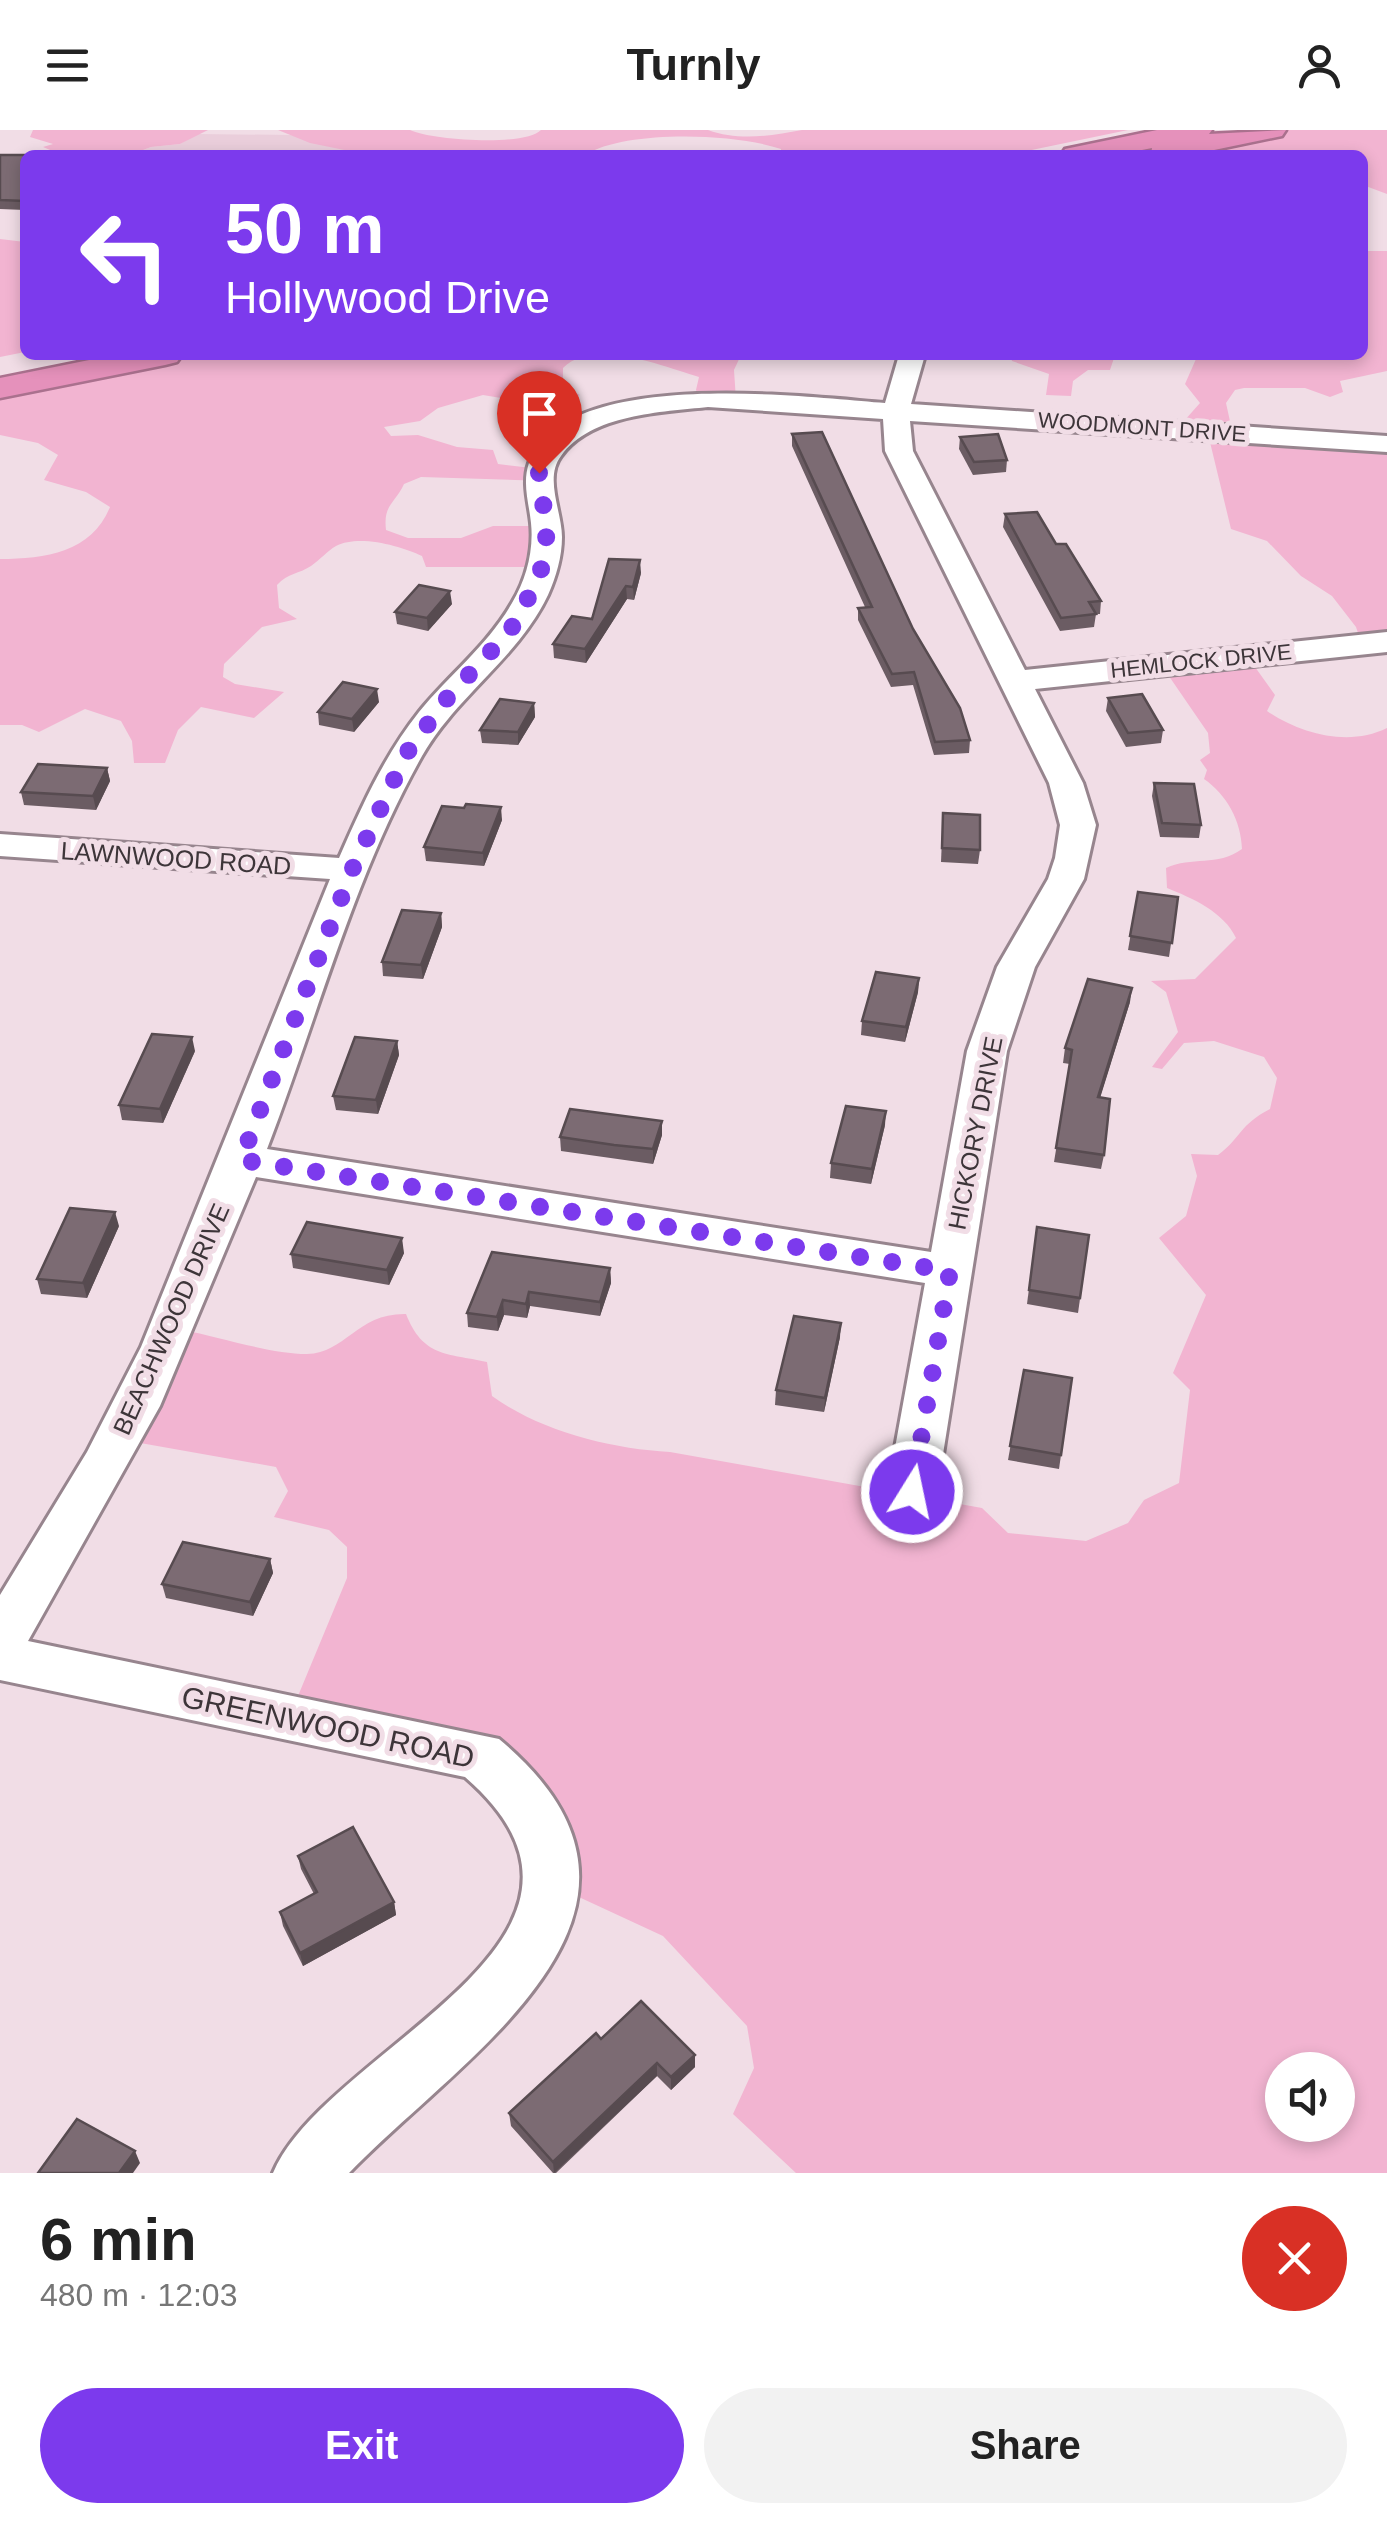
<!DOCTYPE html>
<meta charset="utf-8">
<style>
body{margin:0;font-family:Helvetica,sans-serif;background:#f2f2f2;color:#222;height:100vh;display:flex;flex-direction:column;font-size:38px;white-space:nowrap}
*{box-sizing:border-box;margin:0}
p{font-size:32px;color:#767676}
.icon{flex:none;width:55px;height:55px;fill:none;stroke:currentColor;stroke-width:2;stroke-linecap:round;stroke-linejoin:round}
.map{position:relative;height:2043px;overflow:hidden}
.side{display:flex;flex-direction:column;background:#fff;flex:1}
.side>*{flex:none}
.banner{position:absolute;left:20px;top:20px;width:1348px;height:210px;border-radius:15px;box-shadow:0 5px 15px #0003;background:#7c3aed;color:#fff;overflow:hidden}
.tools{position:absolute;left:1265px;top:1922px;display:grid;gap:20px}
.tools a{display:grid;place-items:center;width:90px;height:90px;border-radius:50%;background:#fff;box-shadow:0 5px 15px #0003;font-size:50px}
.pin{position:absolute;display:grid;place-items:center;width:85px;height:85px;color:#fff;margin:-102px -42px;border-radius:50% 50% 50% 0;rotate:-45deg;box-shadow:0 0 10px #0007}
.pin .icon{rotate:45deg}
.me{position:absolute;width:110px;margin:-55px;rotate:10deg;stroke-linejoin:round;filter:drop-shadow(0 0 8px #0008)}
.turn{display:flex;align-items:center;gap:35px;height:210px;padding:0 40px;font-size:45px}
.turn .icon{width:130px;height:130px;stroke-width:2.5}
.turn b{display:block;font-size:70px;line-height:85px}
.round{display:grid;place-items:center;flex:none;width:105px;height:105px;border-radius:52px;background:#f2f2f2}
.summary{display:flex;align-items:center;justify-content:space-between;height:170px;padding:0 40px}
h1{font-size:60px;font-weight:800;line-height:75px}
.cta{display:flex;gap:20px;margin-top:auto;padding:20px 40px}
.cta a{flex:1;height:115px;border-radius:60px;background:#7c3aed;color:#fff;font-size:40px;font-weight:800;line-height:115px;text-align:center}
.cta a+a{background:#f2f2f2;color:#222}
header{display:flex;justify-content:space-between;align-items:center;height:130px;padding:0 40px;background:#fff;font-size:45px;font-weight:800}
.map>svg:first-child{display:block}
</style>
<header><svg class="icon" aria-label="menu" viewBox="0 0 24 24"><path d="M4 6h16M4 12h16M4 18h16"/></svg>Turnly<svg class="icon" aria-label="person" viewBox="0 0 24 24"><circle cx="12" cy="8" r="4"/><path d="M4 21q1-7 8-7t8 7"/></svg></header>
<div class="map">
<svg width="1387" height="2043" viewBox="0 0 1387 2043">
<rect width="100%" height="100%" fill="#f1dde6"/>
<path fill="#eacedb" d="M 197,4 L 291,5 L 369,25 L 130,25 L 151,17 L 180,14 Z"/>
<g fill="#f2b4d1" fill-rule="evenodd">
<path d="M 33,0 L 208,0 L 180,14 L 151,17 L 130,25 L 62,25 L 43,17 L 53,14 L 30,7 Z"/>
<path d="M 278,0 L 410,0 C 431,10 525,17 541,0 L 708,0 C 738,11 771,6 802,0 L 1128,0 L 1007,25 L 781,25 L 781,19 C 734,3 625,0 585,25 L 369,25 L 310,13 Z"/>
<path d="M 1272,0 L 1387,0 L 1387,64 L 1363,55 L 1362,25 L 1149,25 Z"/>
<path d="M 0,109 L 25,112 L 25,222 L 0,227 Z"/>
<path d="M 1363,121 L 1387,121 L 1387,241 L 1340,251 L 1343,262 L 1330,267 L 1305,258 L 1244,258 L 1235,260 L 1226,273 L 1233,305 L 1387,316 L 1387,523 L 1361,512 L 1356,497 L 1332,466 L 1301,446 L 1267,411 L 1231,399 L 1209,308 L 1176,300 L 1200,273 L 1185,254 L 1196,229 L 1193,225 L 1362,225 Z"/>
<path d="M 161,225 L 741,225 L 734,240 L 736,270 L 702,272 L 696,260 L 699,247 C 664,237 594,207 563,238 L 563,257 L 580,265 L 556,277 L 483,265 L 438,278 L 420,291 L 384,297 L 391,306 L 418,305 L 457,317 L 493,320 L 498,334 L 549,340 L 546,351 L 421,347 L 404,354 C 395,374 383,374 386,400 L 408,408 L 461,408 L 493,396 L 547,396 L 548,437 L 426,437 L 422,426 C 401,416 359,404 336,416 C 327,421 320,430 311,436 C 299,444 288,443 277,455 L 279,478 L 297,489 L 262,497 L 224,534 L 223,547 L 235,554 L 284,562 L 254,588 L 201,577 L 178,600 L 165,633 L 134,633 L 132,611 L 121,591 L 85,579 L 39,602 L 22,595 L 0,595 L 0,429 C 46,429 92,422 110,377 L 86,362 L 44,350 L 58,325 L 38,313 L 0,305 L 0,258 Z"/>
<path d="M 1010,225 L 1115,225 L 1110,240 L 1088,240 L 1073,251 L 1071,266 L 1046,265 L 1049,244 L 1012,231 Z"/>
<path d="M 1250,530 L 1275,565 L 1267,581 C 1301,604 1349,617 1387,598 L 1387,2043 L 796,2043 L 733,1984 L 754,1938 L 747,1896 L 663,1806 L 568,1762 L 523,1664 L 293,1578 L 347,1448 L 347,1417 L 329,1400 L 274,1387 L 288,1361 L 276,1337 L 129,1311 L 183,1200 C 219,1207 271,1224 307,1224 C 346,1223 357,1183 406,1184 C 423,1227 446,1223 487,1232 L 492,1266 C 540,1301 611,1319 670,1322 L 982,1378 L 1008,1403 L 1086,1411 L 1128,1393 L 1144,1370 L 1179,1353 L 1190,1260 L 1173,1243 L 1206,1165 L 1159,1108 L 1186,1086 L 1197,1046 L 1191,1024 L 1218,1025 C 1242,1007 1239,995 1270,979 L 1277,948 L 1264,927 L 1214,911 L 1184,913 L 1162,939 L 1152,937 L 1178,902 L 1166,862 L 1151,851 L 1195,849 L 1236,808 C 1224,782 1192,768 1167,758 L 1166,738 C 1192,726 1217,737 1242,719 C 1241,691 1227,665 1204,649 L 1207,640 L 1200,630 L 1210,623 L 1208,603 L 1162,536 ZM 1282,1940 L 1338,1940 L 1338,1995 L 1282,1995 Z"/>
</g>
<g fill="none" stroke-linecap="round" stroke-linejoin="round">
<defs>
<path id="minor" d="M 899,225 L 925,225 L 911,274 L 1387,306 L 1387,322 L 910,291 L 913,321 L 1025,540 L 1387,502 L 1387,522 L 1035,559 L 1083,653 L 1096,695 L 1084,749 L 1035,837 L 1007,921 L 937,1362 L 930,1376 L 912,1382 L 894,1376 L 887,1362 L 925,1153 L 256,1047 L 160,1276 L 28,1511 L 499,1609 C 704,1780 465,1923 349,2043 L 273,2043 C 326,1917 653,1810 465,1647 L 0,1550 L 0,1465 L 87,1322 L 141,1217 L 330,749 L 0,726 L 0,704 L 339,728 C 361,678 384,626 419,582 C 449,545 488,515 512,473 C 526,450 534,421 531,393 C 529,373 522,353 529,333 C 564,236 805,267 885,273 ZM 708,277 L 883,289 L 885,321 L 1049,653 L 1060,695 L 1055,728 L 1048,749 L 997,837 L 967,921 L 931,1122 L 267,1019 C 317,889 353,748 422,626 C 456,566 518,528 548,465 C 556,447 562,427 562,407 C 562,382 544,348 561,326 C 591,284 662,282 708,277 Z"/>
<g id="highway">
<path d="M 1157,0 L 1212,0 L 1209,4 L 1286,0 L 1282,6 L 1190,25 L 1151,25 L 1152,18 L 1117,25 L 1061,25 L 1065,19 Z"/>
<path d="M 114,225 L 182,225 L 177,232 L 165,235 L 0,268 L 0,248 Z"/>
</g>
</defs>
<use href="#minor" stroke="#97858e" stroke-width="6"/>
<use href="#highway" stroke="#aa718e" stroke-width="5"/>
<use href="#minor" fill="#fff" fill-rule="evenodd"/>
<use href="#highway" fill="#e591bb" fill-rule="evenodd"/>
</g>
<g fill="#6b5c63">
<path d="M 0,25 L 25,25 L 25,80 L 0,79 Z"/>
<path d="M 792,304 L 913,499 L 970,610 L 969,623 L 934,625 L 913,555 L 891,557 L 858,490 L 858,478 L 865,477 L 792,316 Z"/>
<path d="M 960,307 L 1007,330 L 1006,342 L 973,345 L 959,319 Z"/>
<path d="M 1005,384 L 1056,414 L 1101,471 L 1100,484 L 1096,484 L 1094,497 L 1060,501 L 1003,397 Z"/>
<path d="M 641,443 L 634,470 L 627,469 L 586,533 L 554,528 L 553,514 L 592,489 Z"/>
<path d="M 452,474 L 428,501 L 397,494 L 395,482 Z"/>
<path d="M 1108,568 L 1163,600 L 1161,613 L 1126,617 L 1106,581 Z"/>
<path d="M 379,572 L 354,602 L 319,595 L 318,582 Z"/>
<path d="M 534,573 L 535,587 L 518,615 L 482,613 L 480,600 Z"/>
<path d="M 107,638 L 110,651 L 96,680 L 24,675 L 21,662 Z"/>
<path d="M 1154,653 L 1201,695 L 1199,708 L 1160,707 L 1152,666 Z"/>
<path d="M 943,683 L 980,720 L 978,734 L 941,732 Z"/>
<path d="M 502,690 L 484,736 L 426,731 L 424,717 Z"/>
<path d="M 1138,762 L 1178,767 L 1169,827 L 1128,820 Z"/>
<path d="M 441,783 L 442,797 L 423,849 L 383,846 L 382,832 Z"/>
<path d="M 919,848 L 918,862 L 905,912 L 861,905 L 862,891 Z"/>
<path d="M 1130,872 L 1100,967 L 1104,1025 L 1101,1039 L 1054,1032 L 1070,934 L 1063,933 L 1065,918 Z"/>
<path d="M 397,911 L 399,925 L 378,984 L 336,980 L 333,966 Z"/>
<path d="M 195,921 L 163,993 L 122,990 L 119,975 Z"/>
<path d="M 662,991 L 662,1005 L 653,1034 L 561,1021 L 560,1007 Z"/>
<path d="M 885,995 L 871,1054 L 830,1048 L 831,1033 Z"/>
<path d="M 119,1096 L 87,1168 L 41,1164 L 37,1149 Z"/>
<path d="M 1037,1097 L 1089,1105 L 1078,1183 L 1027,1174 Z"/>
<path d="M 492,1122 L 610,1138 L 611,1153 L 600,1186 L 530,1176 L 527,1188 L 504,1185 L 498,1201 L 468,1197 L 467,1183 Z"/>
<path d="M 404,1123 L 389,1155 L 293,1138 L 291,1124 Z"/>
<path d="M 840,1207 L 824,1282 L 775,1275 L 776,1260 Z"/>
<path d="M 1024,1240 L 1072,1248 L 1059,1339 L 1008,1330 Z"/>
<path d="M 270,1429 L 273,1443 L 253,1486 L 166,1468 L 162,1454 Z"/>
<path d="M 298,1726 L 394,1772 L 396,1785 L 303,1836 L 283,1796 L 280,1782 L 314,1764 L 301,1739 Z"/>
<path d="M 601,1909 L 695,1937 L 671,1960 L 657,1946 L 556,2043 L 553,2043 L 511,1996 L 509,1983 Z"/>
</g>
<g fill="#574b50">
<path d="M 640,430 L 641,443 L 634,470 L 633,457 Z"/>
<path d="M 626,456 L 627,469 L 586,533 L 585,519 Z"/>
<path d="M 450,461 L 452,474 L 428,501 L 427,488 Z"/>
<path d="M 377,559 L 379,572 L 354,602 L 352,589 Z"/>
<path d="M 534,573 L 535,587 L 518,615 L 518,602 Z"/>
<path d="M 107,638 L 110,651 L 96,680 L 93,666 Z"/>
<path d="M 501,677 L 502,690 L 484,736 L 483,723 Z"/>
<path d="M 441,783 L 442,797 L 423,849 L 421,835 Z"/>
<path d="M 919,848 L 918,862 L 905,912 L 906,897 Z"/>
<path d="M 1132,858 L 1130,872 L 1096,981 L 1098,967 Z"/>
<path d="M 192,907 L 195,921 L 163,993 L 160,979 Z"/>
<path d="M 397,911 L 399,925 L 378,984 L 376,970 Z"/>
<path d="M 886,981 L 885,995 L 871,1054 L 872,1039 Z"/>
<path d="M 662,991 L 662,1005 L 653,1034 L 653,1019 Z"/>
<path d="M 115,1082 L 119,1096 L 87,1168 L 83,1153 Z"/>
<path d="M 402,1108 L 404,1123 L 389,1155 L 387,1140 Z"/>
<path d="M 610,1138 L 611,1153 L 600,1186 L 600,1172 Z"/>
<path d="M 529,1162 L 530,1176 L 527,1188 L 526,1174 Z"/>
<path d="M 503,1170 L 504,1185 L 498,1201 L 497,1187 Z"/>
<path d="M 841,1193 L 840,1207 L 824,1282 L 825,1268 Z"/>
<path d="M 270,1429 L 273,1443 L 253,1486 L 250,1472 Z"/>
<path d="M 394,1772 L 396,1785 L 303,1836 L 300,1823 Z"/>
<path d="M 695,1925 L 695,1937 L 671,1960 L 671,1947 Z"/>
<path d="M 657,1933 L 657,1946 L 554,2043 L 553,2032 Z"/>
<path d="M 135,2021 L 140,2033 L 133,2043 L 119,2043 Z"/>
</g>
<g fill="#7c6b73" stroke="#574b50" stroke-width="2.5">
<path d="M 0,25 L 25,25 L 25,71 L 0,70 Z"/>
<path d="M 822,302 L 913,499 L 960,578 L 970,610 L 935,612 L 914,542 L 892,544 L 858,478 L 872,477 L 792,304 Z"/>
<path d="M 998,304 L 1007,330 L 974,332 L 960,307 Z"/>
<path d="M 1037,382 L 1056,414 L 1066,414 L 1101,471 L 1089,472 L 1096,484 L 1061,488 L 1005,384 Z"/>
<path d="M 609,429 L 640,430 L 633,457 L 626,456 L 585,519 L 553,514 L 572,486 L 592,489 Z"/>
<path d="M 419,455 L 450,461 L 427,488 L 395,482 Z"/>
<path d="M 343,552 L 377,559 L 352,589 L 318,582 Z"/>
<path d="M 1142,564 L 1163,600 L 1128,603 L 1108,568 Z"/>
<path d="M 500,569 L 534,573 L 518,602 L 480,600 Z"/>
<path d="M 38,634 L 107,638 L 93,666 L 21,662 Z"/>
<path d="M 1154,653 L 1194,654 L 1201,695 L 1162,693 Z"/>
<path d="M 466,674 L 501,677 L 483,723 L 424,717 L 442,676 L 464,678 Z"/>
<path d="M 943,683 L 980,685 L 980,720 L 942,718 Z"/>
<path d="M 1138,762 L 1178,767 L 1172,813 L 1130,806 Z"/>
<path d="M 402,780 L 441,783 L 421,835 L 382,832 Z"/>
<path d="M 876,842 L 919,848 L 906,897 L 862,891 Z"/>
<path d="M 1088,849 L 1132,858 L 1098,967 L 1110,969 L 1104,1025 L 1056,1018 L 1072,920 L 1065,918 Z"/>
<path d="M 152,904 L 192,907 L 160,979 L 119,975 Z"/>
<path d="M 355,907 L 397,911 L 376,970 L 333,966 Z"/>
<path d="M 846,976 L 886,981 L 872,1039 L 831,1033 Z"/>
<path d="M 570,979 L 662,991 L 653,1019 L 614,1015 L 560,1007 Z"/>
<path d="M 70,1078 L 115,1082 L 83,1153 L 37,1149 Z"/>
<path d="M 307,1092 L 402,1108 L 387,1140 L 291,1124 Z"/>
<path d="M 1037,1097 L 1089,1105 L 1080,1168 L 1029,1160 Z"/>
<path d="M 492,1122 L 610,1138 L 600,1172 L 529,1162 L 526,1174 L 503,1170 L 497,1187 L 467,1183 Z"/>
<path d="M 794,1186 L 841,1193 L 825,1268 L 776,1260 Z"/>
<path d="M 1024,1240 L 1072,1248 L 1061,1325 L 1010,1316 Z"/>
<path d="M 183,1412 L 270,1429 L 250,1472 L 162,1454 Z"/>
<path d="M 353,1697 L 394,1772 L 300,1823 L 280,1782 L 317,1762 L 298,1726 Z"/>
<path d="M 641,1871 L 695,1925 L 671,1947 L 657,1933 L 553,2032 L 509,1983 L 596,1903 L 601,1909 Z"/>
<path d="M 77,1989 L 135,2021 L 119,2043 L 38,2043 Z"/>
</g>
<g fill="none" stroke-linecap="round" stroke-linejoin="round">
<path stroke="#7c3aed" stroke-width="18" stroke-dasharray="0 32.4" d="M 539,343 L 547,402 L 540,446 L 510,501 L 448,567 L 406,624 L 352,740 L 241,1030 L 950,1141 L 912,1362"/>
</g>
<g text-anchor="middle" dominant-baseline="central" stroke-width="10" stroke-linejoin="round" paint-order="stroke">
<g font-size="22" fill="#3d3539" stroke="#f1dde6">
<text transform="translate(1142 297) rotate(4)">WOODMONT DRIVE</text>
<text transform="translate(1201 531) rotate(-6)">HEMLOCK DRIVE</text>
</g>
<g font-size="25" fill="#3d3539" stroke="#f1dde6">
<text transform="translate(176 728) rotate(4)">LAWNWOOD ROAD</text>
<text transform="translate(975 1003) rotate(-79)">HICKORY DRIVE</text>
<text transform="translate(171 1189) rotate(-66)">BEACHWOOD DRIVE</text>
</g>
<g font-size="30" fill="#3d3539" stroke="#f1dde6">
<text transform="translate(328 1597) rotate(12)">GREENWOOD ROAD</text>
</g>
</g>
</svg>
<div class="tools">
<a><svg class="icon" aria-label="sound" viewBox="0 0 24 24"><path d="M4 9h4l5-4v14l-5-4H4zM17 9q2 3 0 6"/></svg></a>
</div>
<div class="pin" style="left:539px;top:343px;background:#d93025"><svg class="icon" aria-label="arrive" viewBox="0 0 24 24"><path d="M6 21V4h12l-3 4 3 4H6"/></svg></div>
<svg class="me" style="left:912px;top:1362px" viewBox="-20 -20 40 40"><circle r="17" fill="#7c3aed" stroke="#fff" stroke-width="3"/><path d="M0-11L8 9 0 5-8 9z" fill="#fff"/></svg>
<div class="banner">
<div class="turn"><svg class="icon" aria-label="left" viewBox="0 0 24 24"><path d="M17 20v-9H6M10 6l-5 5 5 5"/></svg><div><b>50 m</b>Hollywood Drive</div></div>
</div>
</div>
<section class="side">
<div class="summary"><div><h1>6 min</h1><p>480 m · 12:03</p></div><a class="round" style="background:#d93025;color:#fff"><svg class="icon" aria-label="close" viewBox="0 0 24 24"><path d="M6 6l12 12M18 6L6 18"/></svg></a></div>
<div class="cta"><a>Exit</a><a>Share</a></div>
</section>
